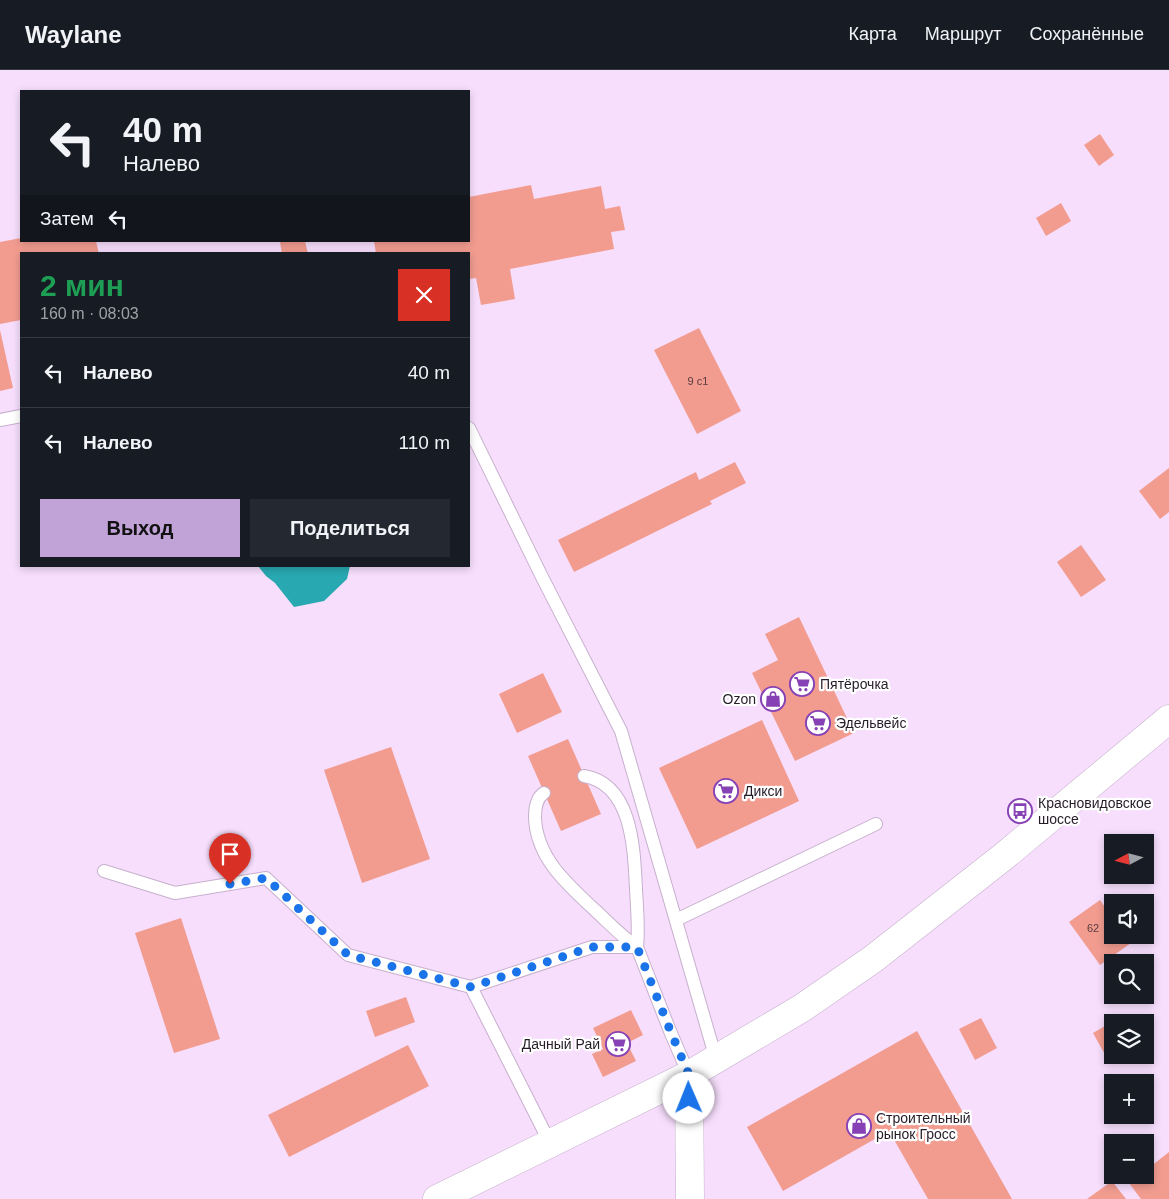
<!DOCTYPE html>
<html lang="ru">
<meta charset="utf-8">
<style>
body{margin:0;font-family:Helvetica,sans-serif;background:#242831;color:#f1f3f6;height:100vh;display:flex;flex-direction:column;font-size:19px;white-space:nowrap}
*{box-sizing:border-box;margin:0}
p{font-size:16px;color:#9ea1a6}
.icon{flex:none;width:28px;height:28px;fill:none;stroke:currentColor;stroke-width:2;stroke-linecap:round;stroke-linejoin:round}
.map{position:relative;flex:1;overflow:hidden}
.panel{position:absolute;left:20px;top:182px;width:450px;height:315px;display:flex;flex-direction:column;background:#171b24;border-radius:0px;box-shadow:0 2px 8px #0003}
.panel>*{flex:none}
.guide{position:absolute;left:20px;top:20px;width:450px;height:152px;border-radius:0px;box-shadow:0 2px 8px #0003;background:#171b24;color:#f1f3f6;overflow:hidden}
.needle{width:32px;rotate:263deg}
.controls{position:absolute;left:1104px;top:764px;display:grid;gap:10px}
.controls a{display:grid;place-items:center;width:50px;height:50px;border-radius:0px;background:#171b24;box-shadow:0 2px 8px #0003;font-size:25px}
.pin{position:absolute;display:grid;place-items:center;width:42px;height:42px;color:#fff;margin:-51px -21px;border-radius:50% 50% 50% 0;rotate:-45deg;box-shadow:0 0 5px #0007}
.pin .icon{rotate:45deg}
.me{position:absolute;width:55px;margin:-28px;rotate:359deg;stroke-linejoin:round;filter:drop-shadow(0 0 4px #0008)}
.turn{display:flex;align-items:center;gap:18px;height:105px;padding:0 20px;font-size:22px}
.turn .icon{width:65px;height:65px;stroke-width:2.5}
.turn b{display:block;font-size:35px;line-height:42px}
.then{display:flex;align-items:center;height:48px;padding:0 20px;background:#0003;gap:10px;font-size:19px}
.round{display:grid;place-items:center;flex:none;width:52px;height:52px;border-radius:0px;background:#242831}
.headline{display:flex;align-items:center;justify-content:space-between;height:85px;padding:0 20px}
h1{font-size:30px;font-weight:800;line-height:38px;color:#1e9e55}
.action{display:flex;gap:10px;margin-top:auto;padding:10px 20px}
.action a{flex:1;height:58px;border-radius:0px;background:#c1a3d8;color:#111;font-size:20px;font-weight:800;line-height:58px;text-align:center}
.action a+a{background:#242831;color:#f1f3f6}
ul{padding:0;list-style:none}
li{display:flex;align-items:center;gap:15px;height:70px;padding:0 20px;border-top:1px solid #363941}
li div{flex:1}
li b{display:block;font-size:19px}
li em{font-style:normal}
header{display:flex;align-items:center;gap:30px;box-sizing:border-box;height:70px;padding:0 25px;background:#171b24;border-bottom:1px solid #363941}
header strong{font-size:24px}
nav{display:flex;gap:28px;margin-inline-start:auto;font-size:18px}
.map>svg:first-child{display:block}
</style>
<header>
<strong>Waylane</strong>
<nav><a>Карта</a><a>Маршрут</a><a>Сохранённые</a></nav>
</header>
<div class="map">
<svg width="1169" height="1129" viewBox="0 0 1169 1129">
<rect width="100%" height="100%" fill="#f6defc"/>
<path fill="#28a8b1" d="M 258,496 L 350,496 L 347,509 L 324,531 L 294,537 L 275,513 L 266,506 Z"/>
<g fill="#f29c90">
<path d="M 1100,64 L 1114,85 L 1099,96 L 1084,75 Z"/>
<path d="M 531,115 L 534,129 L 601,116 L 605,139 L 620,136 L 625,160 L 611,162 L 614,179 L 510,199 L 515,229 L 481,235 L 476,208 L 469,209 L 469,184 L 376,184 L 374,171 L 469,171 L 469,127 Z"/>
<path d="M 1061,133 L 1071,151 L 1046,166 L 1036,148 Z"/>
<path d="M 21,168 L 21,171 L 96,171 L 99,184 L 21,184 L 21,250 L 0,254 L 0,172 Z"/>
<path d="M 305,171 L 308,184 L 282,184 L 280,172 Z"/>
<path d="M 699,258 L 741,341 L 697,364 L 654,280 Z"/>
<path d="M 0,260 L 13,318 L 0,321 Z"/>
<path d="M 735,392 L 746,413 L 710,431 L 712,434 L 574,502 L 558,470 L 696,402 L 699,410 Z"/>
<path d="M 1169,398 L 1169,442 L 1160,449 L 1139,421 Z"/>
<path d="M 1081,475 L 1106,510 L 1081,527 L 1057,492 Z"/>
<path d="M 799,547 L 854,663 L 795,691 L 752,603 L 778,590 L 765,564 Z"/>
<path d="M 543,603 L 562,642 L 517,663 L 499,624 Z"/>
<path d="M 762,650 L 799,731 L 697,779 L 659,698 Z"/>
<path d="M 568,669 L 601,744 L 561,761 L 528,686 Z"/>
<path d="M 391,677 L 430,789 L 362,813 L 324,700 Z"/>
<path d="M 1100,830 L 1112,847 L 1112,865 L 1126,865 L 1131,873 L 1100,895 L 1069,852 Z"/>
<path d="M 181,848 L 220,969 L 174,983 L 135,863 Z"/>
<path d="M 406,927 L 415,952 L 375,967 L 366,941 Z"/>
<path d="M 631,940 L 643,965 L 627,973 L 636,991 L 603,1007 L 592,984 L 603,979 L 593,958 Z"/>
<path d="M 981,948 L 997,978 L 975,990 L 959,959 Z"/>
<path d="M 1108,954 L 1112,962 L 1112,985 L 1117,985 L 1108,990 L 1093,963 Z"/>
<path d="M 917,961 L 1012,1129 L 928,1129 L 889,1061 L 783,1121 L 747,1057 Z"/>
<path d="M 408,975 L 429,1016 L 289,1087 L 268,1045 Z"/>
<path d="M 1169,1082 L 1169,1129 L 1141,1129 L 1129,1113 L 1139,1105 L 1145,1105 L 1145,1101 Z"/>
<path d="M 1112,1111 L 1126,1129 L 1087,1129 Z"/>
</g>
<g fill="none" stroke-linecap="round" stroke-linejoin="round">
<defs>
<g id="service">
<path d="M 0,350 L 21,346"/>
<path d="M 469,358 L 542,507 L 621,661 L 716,989"/>
<path d="M 544,723 C 536,728 535,738 535,747 C 536,788 568,815 596,841 C 610,854 622,867 637,877 C 639,858 637,838 636,819 C 634,781 633,714 584,706"/>
<path d="M 104,801 L 175,823 L 266,808 L 348,885 L 471,917 L 550,1073"/>
<path d="M 676,850 L 876,754"/>
<path d="M 471,917 L 592,877 L 637,877 L 670,961 L 689,1005"/>
</g>
<path id="secondary" d="M 437,1129 L 689,1005"/>
<path id="primary" d="M 690,1129 L 689,1005 L 802,938 L 873,889 L 1003,787 L 1169,649"/>
</defs>
<use href="#service" stroke="#c7b0cd" stroke-width="14"/>
<use href="#secondary" stroke="#c7b0cd" stroke-width="29"/>
<use href="#primary" stroke="#c7b0cd" stroke-width="29"/>
<use href="#service" stroke="#fff" stroke-width="12"/>
<use href="#secondary" stroke="#fff" stroke-width="28"/>
<use href="#primary" stroke="#fff" stroke-width="28"/>
</g>
<g fill="none" stroke-linecap="round" stroke-linejoin="round">
<path stroke="#1a73e8" stroke-width="9" stroke-dasharray="0 16.2" d="M 230,814 L 266,808 L 348,885 L 471,917 L 592,877 L 637,877 L 670,960 L 689,1005 L 689,1028"/>
</g>
<defs>
<symbol id="supermarket-ring" viewBox="-11 -11 22 22"><circle r="9.5" fill="#fff" stroke="#8641b4" stroke-width="1.5"/><path d="M-6-5.5h2.5l.6 2H6L4.5 2H-2.5L-4.4-4H-6ZM-1.5 3.2a1.3 1.3 0 1 0 .1 0ZM3 3.2a1.3 1.3 0 1 0 .1 0Z" fill="#8641b4"/></symbol>
<symbol id="shop-ring" viewBox="-11 -11 22 22"><circle r="9.5" fill="#fff" stroke="#8641b4" stroke-width="1.5"/><path d="M-5-2.5h2.3a2.7 3.5 0 0 1 5.4 0H5L5.5 6h-11ZM-1.5-2.5h3a1.5 2.3 0 0 0-3 0Z" fill="#8641b4"/></symbol>
<symbol id="bus-ring" viewBox="-11 -11 22 22"><circle r="9.5" fill="#fff" stroke="#8641b4" stroke-width="1.5"/><path d="M-5-6H5V4H4V6H2V4H-2V6H-4V4H-5ZM-3.5-4V0h7V-4ZM-3.5 1.2v1.5H-2V1.2ZM2 1.2v1.5H3.5V1.2Z" fill="#8641b4"/></symbol>
</defs>
<g fill-rule="evenodd">
<use href="#supermarket-ring" x="788" y="600" width="28" height="28"/>
<use href="#shop-ring" x="759" y="615" width="28" height="28"/>
<use href="#supermarket-ring" x="804" y="639" width="28" height="28"/>
<use href="#supermarket-ring" x="712" y="707" width="28" height="28"/>
<use href="#bus-ring" x="1006" y="727" width="28" height="28"/>
<use href="#supermarket-ring" x="604" y="960" width="28" height="28"/>
<use href="#shop-ring" x="845" y="1042" width="28" height="28"/>
</g>
<g text-anchor="middle" dominant-baseline="central" stroke-width="4.5" stroke-linejoin="round" paint-order="stroke">
<g font-size="11" fill="#583c41">
<text x="698" y="311">9 с1</text>
<text x="1093" y="858">62</text>
</g>
<g font-size="14" fill="#251c27" stroke="#fff" text-anchor="start">
<text x="820" y="614">Пятёрочка</text>
<text x="756" y="629" text-anchor="end">Ozon</text>
<text x="836" y="653">Эдельвейс</text>
<text x="744" y="721">Дикси</text>
<text x="1038" y="733">Красновидовское<tspan x="1038" dy="16">шоссе</tspan></text>
<text x="600" y="974" text-anchor="end">Дачный Рай</text>
<text x="876" y="1048">Строительный<tspan x="876" dy="16">рынок Гросс</tspan></text>
</g>
</g>
</svg>
<div class="controls">
<a><svg class="needle" viewBox="-14 -14 28 28"><path d="M0-13l5 13h-10z" fill="#e53935"/><path d="M0 13l5-13h-10z" fill="#9ea1a6"/></svg></a>
<a><svg class="icon" aria-label="sound" viewBox="0 0 24 24"><path d="M4 9h4l5-4v14l-5-4H4zM17 9q2 3 0 6"/></svg></a>
<a><svg class="icon" aria-label="search" viewBox="0 0 24 24"><circle cx="10" cy="10" r="6"/><path d="M15 15l6 6"/></svg></a>
<a><svg class="icon" aria-label="layers" viewBox="0 0 24 24"><path d="M12 4l9 5-9 5-9-5zM3 14l9 5 9-5"/></svg></a>
<a>+</a>
<a>−</a>
</div>
<div class="pin" style="left:230px;top:814px;background:#d93025"><svg class="icon" aria-label="arrive" viewBox="0 0 24 24"><path d="M6 21V4h12l-3 4 3 4H6"/></svg></div>
<svg class="me" style="left:689px;top:1028px" viewBox="-20 -20 40 40"><circle r="19" fill="#fff"/><path d="M0-13L10 11 0 6-10 11z" fill="#1a73e8"/></svg>
<div class="guide">
<div class="turn"><svg class="icon" aria-label="left" viewBox="0 0 24 24"><path d="M17 20v-9H6M10 6l-5 5 5 5"/></svg><div><b>40 m</b>Налево</div></div>
<div class="then">Затем<svg class="icon" aria-label="left" viewBox="0 0 24 24"><path d="M17 20v-9H6M10 6l-5 5 5 5"/></svg></div>
</div>
<section class="panel">
<div class="headline"><div><h1>2 мин</h1><p>160 m · 08:03</p></div><a class="round" style="background:#d93025;color:#fff"><svg class="icon" aria-label="close" viewBox="0 0 24 24"><path d="M6 6l12 12M18 6L6 18"/></svg></a></div>
<ul>
<li><svg class="icon" aria-label="left" viewBox="0 0 24 24"><path d="M17 20v-9H6M10 6l-5 5 5 5"/></svg><div><b>Налево</b></div><em>40 m</em></li>
<li><svg class="icon" aria-label="left" viewBox="0 0 24 24"><path d="M17 20v-9H6M10 6l-5 5 5 5"/></svg><div><b>Налево</b></div><em>110 m</em></li>
</ul>
<div class="action"><a>Выход</a><a>Поделиться</a></div>
</section>
</div>
